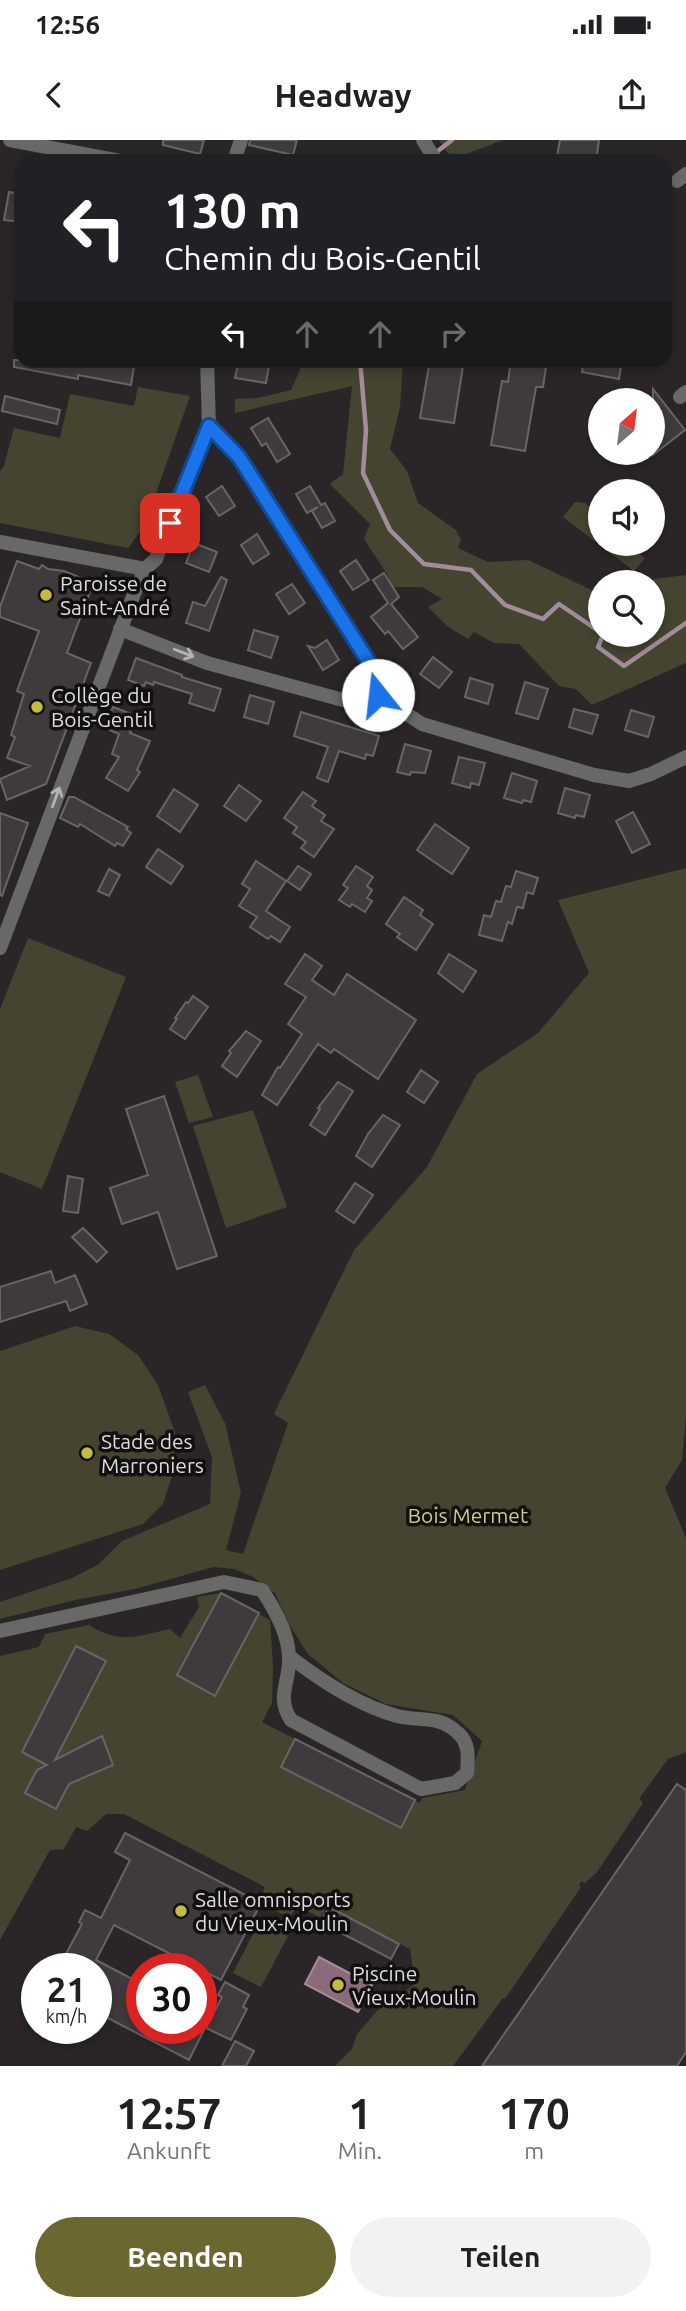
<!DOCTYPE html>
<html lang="de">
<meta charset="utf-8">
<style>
body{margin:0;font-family:Ubuntu,sans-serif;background:#f2f2f2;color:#202124;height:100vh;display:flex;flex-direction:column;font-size:26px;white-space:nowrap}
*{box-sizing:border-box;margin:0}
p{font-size:23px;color:#757577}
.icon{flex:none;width:38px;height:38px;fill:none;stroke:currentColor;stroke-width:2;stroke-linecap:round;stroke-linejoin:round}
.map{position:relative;height:1926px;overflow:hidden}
.side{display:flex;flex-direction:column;background:#fff;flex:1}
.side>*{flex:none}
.guide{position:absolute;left:14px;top:14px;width:658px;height:214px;border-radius:21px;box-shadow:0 4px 10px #0003;background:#202124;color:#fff;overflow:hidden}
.needle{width:46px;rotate:28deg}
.buttons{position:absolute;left:588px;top:248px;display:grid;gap:14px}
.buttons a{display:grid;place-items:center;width:77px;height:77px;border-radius:50%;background:#fff;box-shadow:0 4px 10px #0003;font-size:35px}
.speed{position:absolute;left:21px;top:1813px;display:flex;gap:14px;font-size:35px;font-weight:700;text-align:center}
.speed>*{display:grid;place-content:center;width:91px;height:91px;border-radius:50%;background:#fff;box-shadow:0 4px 10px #0003;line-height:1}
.speed small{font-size:18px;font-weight:400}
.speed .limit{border:10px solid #d22;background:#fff;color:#111}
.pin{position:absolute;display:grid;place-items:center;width:60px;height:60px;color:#fff;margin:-30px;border-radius:14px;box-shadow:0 4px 10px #0006}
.me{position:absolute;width:77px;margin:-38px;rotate:344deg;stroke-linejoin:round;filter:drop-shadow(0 0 5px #0008)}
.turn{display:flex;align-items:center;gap:24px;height:147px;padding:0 35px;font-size:32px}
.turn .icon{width:91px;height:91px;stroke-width:2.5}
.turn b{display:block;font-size:49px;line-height:60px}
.lanes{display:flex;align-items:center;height:66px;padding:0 35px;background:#0003;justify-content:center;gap:35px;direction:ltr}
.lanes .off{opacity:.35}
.eta{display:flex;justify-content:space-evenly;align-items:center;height:119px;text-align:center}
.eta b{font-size:42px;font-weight:700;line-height:49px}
.button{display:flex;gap:14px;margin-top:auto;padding:14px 35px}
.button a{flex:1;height:80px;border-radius:42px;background:#6a6730;color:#fff;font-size:28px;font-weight:700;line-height:80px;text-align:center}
.button a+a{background:#f2f2f2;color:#202124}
.status{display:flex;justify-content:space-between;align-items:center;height:49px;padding:0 35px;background:#fff;direction:ltr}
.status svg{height:19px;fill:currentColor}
header{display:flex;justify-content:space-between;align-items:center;height:91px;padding:0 35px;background:#fff;font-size:32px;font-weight:700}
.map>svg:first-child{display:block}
</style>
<div class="status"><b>12:56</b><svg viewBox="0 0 49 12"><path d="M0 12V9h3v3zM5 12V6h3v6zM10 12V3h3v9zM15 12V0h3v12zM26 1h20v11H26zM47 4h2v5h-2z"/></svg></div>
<header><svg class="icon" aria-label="back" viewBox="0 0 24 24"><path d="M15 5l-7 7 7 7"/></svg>Headway<svg class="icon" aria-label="share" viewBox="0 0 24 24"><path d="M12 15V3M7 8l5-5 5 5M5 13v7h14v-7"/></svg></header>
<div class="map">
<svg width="686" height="1926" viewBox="0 0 686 1926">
<rect width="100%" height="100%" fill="#2a2628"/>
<g fill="#454431">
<path d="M 439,0 L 503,0 L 456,18 L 447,12 Z"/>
<path d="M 304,221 L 403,221 L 400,267 L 390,309 L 407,331 L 418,363 L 456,390 L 461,400 L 458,408 L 488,422 L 528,420 L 600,454 L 600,495 L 653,495 L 653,443 L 646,443 L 654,439 L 686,435 L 686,523 L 592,565 L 576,549 L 559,546 L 519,504 L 494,503 L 474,492 L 468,499 L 447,486 L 428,467 L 442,459 L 422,447 L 386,447 L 389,437 L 364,399 L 370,384 L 330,344 L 343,334 L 352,246 L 235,273 L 235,259 L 258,258 L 291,250 Z"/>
<path d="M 138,247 L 190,256 L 145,385 L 128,408 L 0,383 L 0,331 L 4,326 L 14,288 L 60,298 L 70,254 L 134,266 Z"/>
<path d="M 575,362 L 585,363 L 600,375 L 600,404 L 634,404 L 636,411 L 645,418 L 634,431 L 563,377 Z"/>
<path d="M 686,728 L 686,1275 L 682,1320 L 665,1348 L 686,1398 L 686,1612 L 668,1619 L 641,1656 L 640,1659 L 643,1663 L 597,1732 L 585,1743 L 581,1741 L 579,1745 L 581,1747 L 505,1859 L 503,1858 L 453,1926 L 335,1926 L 352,1909 L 357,1894 L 378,1870 L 415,1844 L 410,1809 L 327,1766 L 320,1778 L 297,1765 L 290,1778 L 258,1762 L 265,1747 L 124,1674 L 106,1674 L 87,1691 L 76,1687 L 64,1709 L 50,1710 L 0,1800 L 0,1516 L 39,1507 L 45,1494 L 89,1485 C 121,1505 136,1496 170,1489 L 180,1498 L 199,1467 L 197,1457 L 221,1453 L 270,1480 L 273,1526 L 272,1563 L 262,1582 L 419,1663 L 423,1658 L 465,1650 L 482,1601 L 453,1575 L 386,1564 L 343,1543 L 308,1514 L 290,1486 L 275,1453 L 253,1437 L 235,1429 L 213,1427 L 135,1449 L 75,1460 L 0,1479 L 0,1462 L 72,1438 L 99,1424 L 122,1401 L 210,1364 L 212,1317 L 188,1252 L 205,1245 L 225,1283 L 241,1353 L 226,1410 L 243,1414 L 288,1283 L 274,1274 L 354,1110 L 427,1027 L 477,934 L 538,893 L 589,833 L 558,760 Z"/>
<path d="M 28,798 L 126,837 L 42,1049 L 0,1032 L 0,869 Z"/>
<path d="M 198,935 L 213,977 L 189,983 L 175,942 Z"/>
<path d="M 253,970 L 287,1067 L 226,1088 L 193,986 Z"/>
<path d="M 75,1186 L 109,1194 L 138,1215 L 158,1245 L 175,1293 L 173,1333 L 163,1364 L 143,1384 L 0,1430 L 0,1211 Z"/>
<path d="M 259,1782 L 288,1796 L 261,1847 L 233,1833 Z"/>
</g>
<path fill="#8a6a7b" stroke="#a38c98" stroke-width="2" d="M 319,1817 L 372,1845 L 358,1872 L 305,1844 Z"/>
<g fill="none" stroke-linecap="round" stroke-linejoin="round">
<g stroke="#a38c98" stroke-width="4.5">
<path d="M 425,21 L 452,0"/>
<path d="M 360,220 L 366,290 L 363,333 L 390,390 L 424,424 L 471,430 L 505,465 L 543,479 L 559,464 L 600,492"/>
<path d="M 603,495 L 598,507 L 624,526 L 686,483"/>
</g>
</g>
<g fill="#3f3b3d" stroke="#696467" stroke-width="2">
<path d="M 163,0 L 204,0 L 200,14 L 163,5 Z"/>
<path d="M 250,0 L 297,0 L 293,15 L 249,5 Z"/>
<path d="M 560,0 L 599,0 L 596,21 L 556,21 Z"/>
<path d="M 9,52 L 21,54 L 21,82 L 4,80 Z"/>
<path d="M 14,220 L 135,220 L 131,245 L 78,235 L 78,239 L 14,227 Z"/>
<path d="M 239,220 L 270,220 L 266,243 L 235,238 Z"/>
<path d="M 430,220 L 464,220 L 454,283 L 420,278 Z"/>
<path d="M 511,220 L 547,220 L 543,247 L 536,247 L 525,311 L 491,305 L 502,241 L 508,242 Z"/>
<path d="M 584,220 L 622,220 L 619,239 L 582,232 Z"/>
<path d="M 653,249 L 685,290 L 653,315 Z"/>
<path d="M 5,256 L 60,270 L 57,284 L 2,271 Z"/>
<path d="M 268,278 L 290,314 L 277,322 L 266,303 L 262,306 L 251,288 Z"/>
<path d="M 222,346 L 235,366 L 219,376 L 206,357 Z"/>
<path d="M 310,346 L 321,365 L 325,363 L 335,381 L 322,388 L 312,371 L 318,367 L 307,373 L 296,354 Z"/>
<path d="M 257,394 L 269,414 L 253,424 L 241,405 Z"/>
<path d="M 194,403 L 217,412 L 209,432 L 186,423 Z"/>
<path d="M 356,420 L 369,440 L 353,450 L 340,431 Z"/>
<path d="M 17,421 L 39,429 L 42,425 L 48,429 L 64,431 L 79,437 L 76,444 L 91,449 L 67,513 L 91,523 L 46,644 L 7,660 L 0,639 L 30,626 L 7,618 L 15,597 L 11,595 L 24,554 L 17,551 L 39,491 L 0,477 L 0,467 Z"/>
<path d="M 384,433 L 399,457 L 391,464 L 418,497 L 403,509 L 388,491 L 385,494 L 371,477 L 388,463 L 373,440 Z"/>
<path d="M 221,437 L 227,440 L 209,491 L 186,483 L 193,462 L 205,466 Z"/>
<path d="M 292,444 L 305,463 L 289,474 L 276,454 Z"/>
<path d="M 254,490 L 278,497 L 271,518 L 248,510 Z"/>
<path d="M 327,500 L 339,520 L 323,530 L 308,506 L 315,508 Z"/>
<path d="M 433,517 L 452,532 L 439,548 L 420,534 Z"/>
<path d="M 136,518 L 182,535 L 182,537 L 221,549 L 214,571 L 189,563 L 192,554 L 154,542 L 153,545 L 146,542 L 144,546 L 128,540 Z"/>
<path d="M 470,538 L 493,545 L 488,564 L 465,557 Z"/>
<path d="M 525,542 L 548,549 L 538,579 L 516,573 Z"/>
<path d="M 250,555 L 274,562 L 268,584 L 244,577 Z"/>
<path d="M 113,567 L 137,576 L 130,593 L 150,601 L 137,630 L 140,632 L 128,651 L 106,638 L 119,617 L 112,614 L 119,594 L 105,588 Z"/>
<path d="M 574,569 L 598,575 L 592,594 L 569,587 Z"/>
<path d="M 631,570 L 654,577 L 648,597 L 625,590 Z"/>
<path d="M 301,572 L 379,596 L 373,616 L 366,614 L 365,619 L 339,611 L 328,642 L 317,638 L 328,607 L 294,596 Z"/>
<path d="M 405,604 L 431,611 L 425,633 L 411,632 L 410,635 L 397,632 Z"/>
<path d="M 459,617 L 485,623 L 479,645 L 471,643 L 470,648 L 452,643 Z"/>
<path d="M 512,633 L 537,641 L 531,662 L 523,660 L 522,663 L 504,658 Z"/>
<path d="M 239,645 L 261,661 L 246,681 L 224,666 Z"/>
<path d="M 565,648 L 590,655 L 584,677 L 576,675 L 575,678 L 558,673 Z"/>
<path d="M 174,649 L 198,665 L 180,692 L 157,676 Z"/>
<path d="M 303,652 L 316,661 L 312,666 L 325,675 L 321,681 L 334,689 L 314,717 L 301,708 L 306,702 L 293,693 L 297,687 L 284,678 Z"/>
<path d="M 69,657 L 74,657 L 128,687 L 126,689 L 131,693 L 123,706 L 117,703 L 115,706 L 80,684 L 78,687 L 60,678 Z"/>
<path d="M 633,672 L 650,704 L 632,713 L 616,681 Z"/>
<path d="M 0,673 L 28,683 L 2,756 L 0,755 Z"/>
<path d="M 435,684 L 469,708 L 452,734 L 417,710 Z"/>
<path d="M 158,709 L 183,726 L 171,744 L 146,727 Z"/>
<path d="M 256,721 L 286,741 L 266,771 L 290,787 L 280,802 L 271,796 L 268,799 L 250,787 L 257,777 L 239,766 L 250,749 L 242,744 Z"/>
<path d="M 298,726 L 311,734 L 300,750 L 287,741 Z"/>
<path d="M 356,726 L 373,737 L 367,746 L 372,750 L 367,758 L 372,761 L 365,772 L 352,764 L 350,767 L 339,760 L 348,748 L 343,745 Z"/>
<path d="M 109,729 L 120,735 L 109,756 L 98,751 Z"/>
<path d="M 516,731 L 538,738 L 533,754 L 527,752 L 523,768 L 517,767 L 512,784 L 508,782 L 502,801 L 479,795 L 484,775 L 491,777 L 496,761 L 501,762 L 506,746 L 511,747 Z"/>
<path d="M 404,757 L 423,770 L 420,775 L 433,784 L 416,810 L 397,797 L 400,794 L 386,784 Z"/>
<path d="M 305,814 L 322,826 L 312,840 L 334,855 L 347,834 L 416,880 L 378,939 L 334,909 L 331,913 L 318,904 L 277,965 L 262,955 L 275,932 L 278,927 L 280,928 L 302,894 L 288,884 L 306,857 L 285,844 Z"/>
<path d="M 449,814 L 476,831 L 463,852 L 438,833 Z"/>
<path d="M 193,856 L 208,867 L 185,899 L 170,889 L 177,879 L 175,878 L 186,862 L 188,863 Z"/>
<path d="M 246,891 L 261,901 L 237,937 L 222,926 L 231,913 L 229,911 Z"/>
<path d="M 421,930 L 438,942 L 424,963 L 407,952 Z"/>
<path d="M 338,942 L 353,951 L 325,995 L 310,985 L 320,969 L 318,968 Z"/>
<path d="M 164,956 L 217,1116 L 177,1129 L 158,1072 L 122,1084 L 110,1048 L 148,1035 L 126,969 Z"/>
<path d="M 383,975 L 400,985 L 372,1027 L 356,1016 L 368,994 Z"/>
<path d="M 68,1036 L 83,1039 L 78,1073 L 63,1071 Z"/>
<path d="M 355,1043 L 373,1055 L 354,1083 L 336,1071 Z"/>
<path d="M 83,1088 L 107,1112 L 97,1122 L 72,1097 Z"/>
<path d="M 51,1131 L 55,1143 L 75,1135 L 87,1164 L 70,1171 L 66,1161 L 0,1182 L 0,1147 Z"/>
<path d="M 221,1453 L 259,1473 L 215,1556 L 177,1535 Z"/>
<path d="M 76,1506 L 106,1521 L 55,1620 L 102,1596 L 113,1625 L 69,1644 L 56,1669 L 25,1653 L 37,1630 L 47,1625 L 22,1612 Z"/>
<path d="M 295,1599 L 415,1660 L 401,1688 L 281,1627 Z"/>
<path d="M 677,1644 L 686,1650 L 686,1912 L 677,1926 L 482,1926 Z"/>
<path d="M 125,1693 L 261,1763 L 221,1840 L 114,1785 L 96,1820 L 142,1844 L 142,1888 L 205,1888 L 189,1920 L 96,1872 L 96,1829 L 58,1829 L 82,1784 L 79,1782 L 85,1770 L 101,1778 L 130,1720 L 115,1712 Z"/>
<path d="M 329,1767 L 399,1804 L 391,1819 L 320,1782 Z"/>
<path d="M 225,1842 L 249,1855 L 243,1867 L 247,1869 L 231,1900 L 206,1888 L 222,1857 L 218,1855 Z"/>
<path d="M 235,1901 L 254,1911 L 246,1926 L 222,1926 Z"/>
</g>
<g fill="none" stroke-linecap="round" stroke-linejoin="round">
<path stroke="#686866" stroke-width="14" d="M 680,257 L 686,252"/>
<g stroke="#686866" stroke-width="14">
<path d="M 10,0 L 120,21"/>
<path d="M 423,0 L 436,21"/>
<path d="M 234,21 L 241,0"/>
<path d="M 677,41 L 686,34"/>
<path d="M 209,286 L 239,317 L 331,462 L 372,527 L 378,555 L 422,584 L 594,635 L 629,641 L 651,634 L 686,617"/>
<path d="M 0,402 L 145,429"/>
<path d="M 120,489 L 207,523 L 354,563 L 378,555"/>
<path d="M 0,808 L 134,454 L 145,429 L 156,419 L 209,286 L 207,220"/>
<path d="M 0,1491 L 224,1442 L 262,1450 C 274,1468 288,1494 289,1516 C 291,1541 275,1556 291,1580 L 421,1649 L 455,1643 L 467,1633 C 468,1619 470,1603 458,1593 C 438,1574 420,1582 397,1576 C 358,1565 321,1541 289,1516"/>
</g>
</g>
<defs><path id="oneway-shaft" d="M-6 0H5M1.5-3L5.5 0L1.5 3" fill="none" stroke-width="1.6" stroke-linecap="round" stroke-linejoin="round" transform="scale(1.75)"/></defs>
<g stroke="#b5b3b3">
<use href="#oneway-shaft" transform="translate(184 513) rotate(21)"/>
<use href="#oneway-shaft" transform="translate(56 657) rotate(-70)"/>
</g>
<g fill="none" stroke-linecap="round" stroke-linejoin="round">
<defs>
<path id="route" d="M 170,383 L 209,286 L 239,317 L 331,462 L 372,527 L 378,555"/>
</defs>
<use href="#route" stroke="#114b97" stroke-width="18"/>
<use href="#route" stroke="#1a73e8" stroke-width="12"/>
</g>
<g fill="#c4bc3e" stroke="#110f10" stroke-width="2.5">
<circle cx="46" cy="455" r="7"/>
<circle cx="37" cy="567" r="7"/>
<circle cx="87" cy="1313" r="7"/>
<circle cx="181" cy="1771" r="7"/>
<circle cx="338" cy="1845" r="7"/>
</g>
<g text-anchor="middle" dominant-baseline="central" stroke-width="7" stroke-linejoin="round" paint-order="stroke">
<g font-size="21" fill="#dedcdd" stroke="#110f10" text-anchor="start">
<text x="60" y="443">Paroisse de<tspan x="60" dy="24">Saint-André</tspan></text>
<text x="51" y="555">Collège du<tspan x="51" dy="24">Bois-Gentil</tspan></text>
<text x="101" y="1301">Stade des<tspan x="101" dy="24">Marroniers</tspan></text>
<text x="195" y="1759">Salle omnisports<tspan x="195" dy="24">du Vieux-Moulin</tspan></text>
<text x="352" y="1833">Piscine<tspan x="352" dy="24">Vieux-Moulin</tspan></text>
</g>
<g font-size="21" fill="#cdca90" stroke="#110f10">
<text x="468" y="1375">Bois Mermet</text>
</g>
</g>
</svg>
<div class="buttons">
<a><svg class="needle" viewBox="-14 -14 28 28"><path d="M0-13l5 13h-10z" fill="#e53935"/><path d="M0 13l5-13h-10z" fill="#757577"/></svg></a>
<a><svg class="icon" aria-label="sound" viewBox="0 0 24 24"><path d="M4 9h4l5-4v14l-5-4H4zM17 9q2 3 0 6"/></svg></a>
<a><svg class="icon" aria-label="search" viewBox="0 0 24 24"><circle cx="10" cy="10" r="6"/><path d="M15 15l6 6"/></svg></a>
</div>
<div class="speed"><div>21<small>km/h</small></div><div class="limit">30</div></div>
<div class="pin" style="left:170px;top:383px;background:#d93025"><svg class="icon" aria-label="arrive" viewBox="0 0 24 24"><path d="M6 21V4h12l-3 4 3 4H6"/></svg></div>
<svg class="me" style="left:378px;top:555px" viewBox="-20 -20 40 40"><circle r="19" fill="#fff"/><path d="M0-13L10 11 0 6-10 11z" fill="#1a73e8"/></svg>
<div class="guide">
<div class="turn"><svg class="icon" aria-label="left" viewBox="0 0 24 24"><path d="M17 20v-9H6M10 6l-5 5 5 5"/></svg><div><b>130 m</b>Chemin du Bois-Gentil</div></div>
<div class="lanes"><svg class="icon" aria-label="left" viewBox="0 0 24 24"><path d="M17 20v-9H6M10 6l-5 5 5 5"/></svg><svg class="icon off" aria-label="ahead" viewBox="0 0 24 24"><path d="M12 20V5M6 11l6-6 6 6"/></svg><svg class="icon off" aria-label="ahead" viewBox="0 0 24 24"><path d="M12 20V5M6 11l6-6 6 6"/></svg><svg class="icon off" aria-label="right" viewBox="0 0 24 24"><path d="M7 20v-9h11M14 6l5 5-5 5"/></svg></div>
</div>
</div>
<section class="side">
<div class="eta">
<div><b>12:57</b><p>Ankunft</p></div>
<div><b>1</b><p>Min.</p></div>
<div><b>170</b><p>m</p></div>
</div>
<div class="button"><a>Beenden</a><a>Teilen</a></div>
</section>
